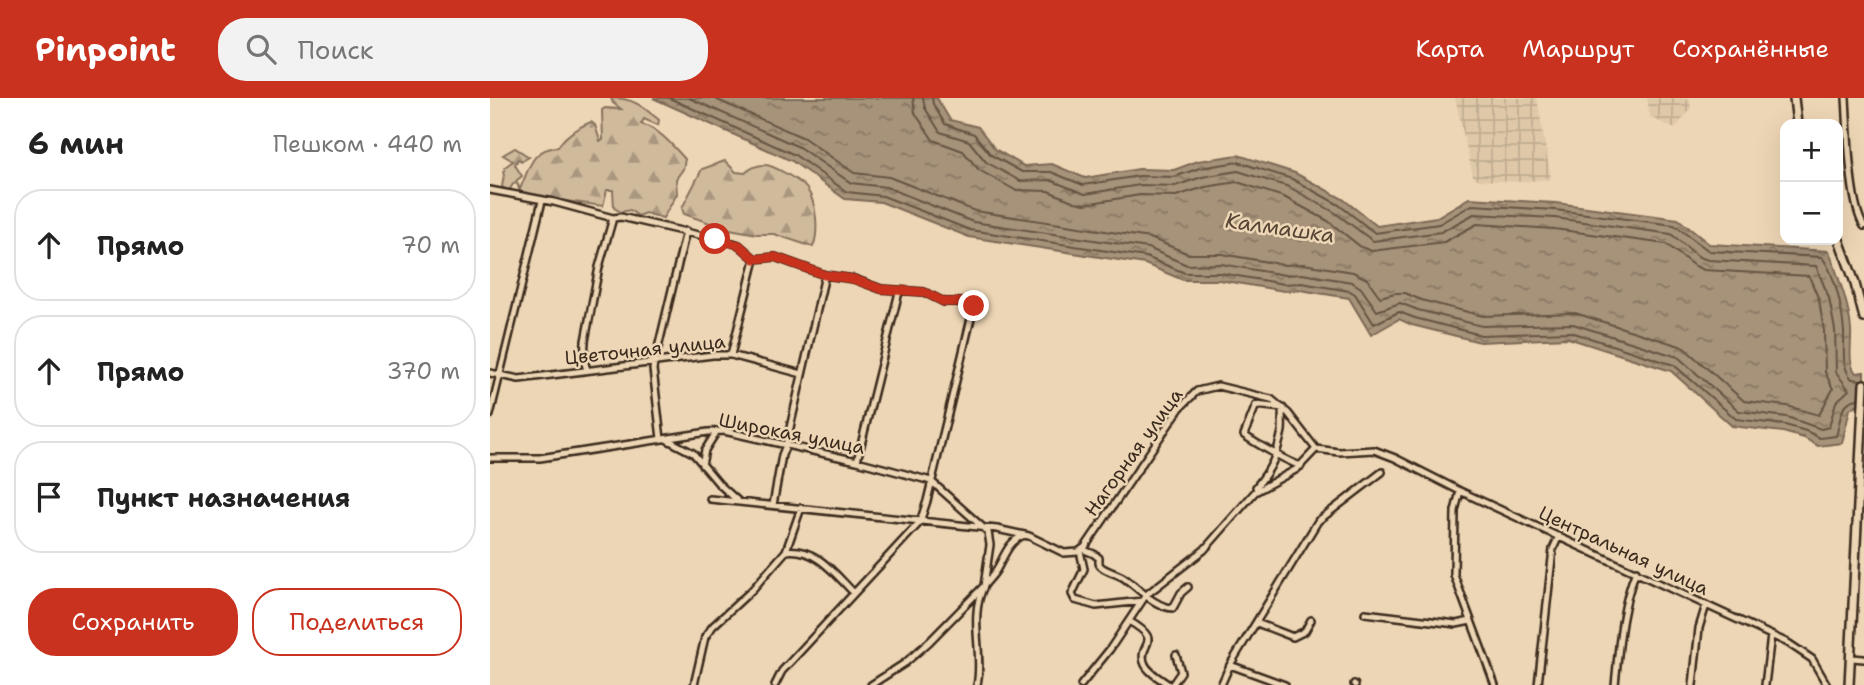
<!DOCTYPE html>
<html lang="ru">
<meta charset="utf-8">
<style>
:root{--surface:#fff;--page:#f2f2f2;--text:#222;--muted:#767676;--line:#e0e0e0;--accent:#c8321e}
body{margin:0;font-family:"Shantell Sans",sans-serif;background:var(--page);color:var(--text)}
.controls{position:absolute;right:21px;top:21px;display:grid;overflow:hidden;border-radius:14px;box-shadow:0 7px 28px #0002}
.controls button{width:63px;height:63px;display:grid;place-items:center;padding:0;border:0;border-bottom:2px solid var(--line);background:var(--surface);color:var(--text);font:35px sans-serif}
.stop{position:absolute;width:21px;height:21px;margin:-16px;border:5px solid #c8321e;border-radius:50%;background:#fff}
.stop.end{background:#c8321e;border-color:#fff;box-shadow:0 2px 7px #0008}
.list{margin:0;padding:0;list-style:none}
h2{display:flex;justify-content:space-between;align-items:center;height:91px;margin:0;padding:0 28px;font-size:30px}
h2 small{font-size:23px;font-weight:400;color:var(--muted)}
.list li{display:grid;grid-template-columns:46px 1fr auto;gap:21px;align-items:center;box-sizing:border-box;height:112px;margin:0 14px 14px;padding:0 14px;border:2px solid var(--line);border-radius:28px}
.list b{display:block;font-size:26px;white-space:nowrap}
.list em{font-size:23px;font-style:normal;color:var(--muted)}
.actions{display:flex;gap:14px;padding:21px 28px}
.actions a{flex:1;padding:16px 0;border:2px solid var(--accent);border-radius:28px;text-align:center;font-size:24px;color:var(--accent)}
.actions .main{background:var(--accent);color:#fff}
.icon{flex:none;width:38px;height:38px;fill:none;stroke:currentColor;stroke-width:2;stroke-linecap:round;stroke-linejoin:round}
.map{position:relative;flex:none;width:1374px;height:587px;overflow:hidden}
header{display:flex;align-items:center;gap:42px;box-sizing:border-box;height:98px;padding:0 35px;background:var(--accent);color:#fff}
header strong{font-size:33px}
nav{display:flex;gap:38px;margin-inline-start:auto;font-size:24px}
.search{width:490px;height:63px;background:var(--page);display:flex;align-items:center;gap:18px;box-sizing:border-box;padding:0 24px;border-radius:28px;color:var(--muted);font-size:26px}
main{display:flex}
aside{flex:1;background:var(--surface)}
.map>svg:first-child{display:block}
.industrial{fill:url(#industrial-grid)}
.forest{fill:url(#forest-firs);stroke:#86725d;stroke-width:2}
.water{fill:url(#water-ripples);stroke:#7c6855;stroke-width:2}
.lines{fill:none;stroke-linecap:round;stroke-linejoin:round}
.shore{stroke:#665443;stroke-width:2}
.minor-casing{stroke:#3b2a1e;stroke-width:10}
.major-casing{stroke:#3b2a1e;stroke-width:12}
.minor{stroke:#edd6b5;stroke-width:5}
.major{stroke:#edd6b5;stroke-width:7}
.route{stroke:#c8321e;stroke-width:9}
.labels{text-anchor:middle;stroke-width:5;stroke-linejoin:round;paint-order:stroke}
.street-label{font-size:19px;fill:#3b2a1e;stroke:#edd6b5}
.water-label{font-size:21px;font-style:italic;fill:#564435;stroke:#edd6b5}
</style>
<header>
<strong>Pinpoint</strong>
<div class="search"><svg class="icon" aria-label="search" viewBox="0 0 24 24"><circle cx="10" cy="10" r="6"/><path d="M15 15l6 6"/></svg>Поиск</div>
<nav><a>Карта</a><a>Маршрут</a><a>Сохранённые</a></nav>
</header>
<main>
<aside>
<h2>6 мин<small>Пешком · 440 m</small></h2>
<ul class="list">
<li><svg class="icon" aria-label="ahead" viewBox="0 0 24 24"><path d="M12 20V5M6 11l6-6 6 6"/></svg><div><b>Прямо</b></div><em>70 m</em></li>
<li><svg class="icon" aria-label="ahead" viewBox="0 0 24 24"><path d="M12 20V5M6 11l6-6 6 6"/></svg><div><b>Прямо</b></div><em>370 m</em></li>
<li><svg class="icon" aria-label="arrive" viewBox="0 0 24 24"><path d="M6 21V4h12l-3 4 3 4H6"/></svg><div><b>Пункт назначения</b></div></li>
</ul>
<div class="actions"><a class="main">Сохранить</a><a>Поделиться</a></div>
</aside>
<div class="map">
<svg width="1374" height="587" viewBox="0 0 1374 587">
<defs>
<pattern id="industrial-grid" width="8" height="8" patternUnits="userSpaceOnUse" patternTransform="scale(1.75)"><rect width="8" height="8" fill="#dec8a8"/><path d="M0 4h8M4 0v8" fill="none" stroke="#bfac90"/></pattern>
<pattern id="forest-firs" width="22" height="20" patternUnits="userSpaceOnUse" patternTransform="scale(1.75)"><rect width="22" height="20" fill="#d0ba9c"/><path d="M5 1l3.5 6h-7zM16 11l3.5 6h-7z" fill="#aa977f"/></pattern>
<pattern id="water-ripples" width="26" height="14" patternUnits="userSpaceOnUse" patternTransform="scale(1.75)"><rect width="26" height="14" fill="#a7927a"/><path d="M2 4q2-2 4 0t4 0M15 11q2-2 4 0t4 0" fill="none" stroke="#897763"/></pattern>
</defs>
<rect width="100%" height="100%" fill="#edd6b5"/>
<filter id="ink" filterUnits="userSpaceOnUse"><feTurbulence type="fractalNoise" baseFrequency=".0143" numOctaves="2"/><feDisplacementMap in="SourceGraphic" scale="14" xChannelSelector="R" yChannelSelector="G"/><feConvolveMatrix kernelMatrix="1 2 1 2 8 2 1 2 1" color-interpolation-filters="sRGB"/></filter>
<g filter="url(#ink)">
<!-- industrial -->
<path class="industrial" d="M965,0H1047L1061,81L1031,84L989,82L983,78Z
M1157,0H1199L1201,10L1185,31L1160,19Z"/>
<!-- forest -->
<path class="forest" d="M121,0C144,0 152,8 169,22L168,27L154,21L151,26C171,32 181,46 195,61L193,71L186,81L187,96L173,120L155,115L148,118L140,112L131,114L124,110L123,92H117L113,108L39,98L30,94L27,85L23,86L19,93L12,89L15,69L23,63L13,57L25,50L39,59L32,63L28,61L25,67L32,78L26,83L30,91C40,69 41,51 68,49C75,37 89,29 101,24L105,27L110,43L113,42L112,12L115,10L131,11L123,5Z
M235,63L246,74L255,75C261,70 266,67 275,67C283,67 311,83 317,91C327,106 329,134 323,149L284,136H267L234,130L194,116L192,110L212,71Z"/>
<!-- water -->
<path class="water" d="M163,0H447L460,22L488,29L505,51L534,68L562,66L595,80L649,71L684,72L708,63L748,57L805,75L853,101L887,128L947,119L979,100L1066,105L1188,121L1219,146L1339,153C1348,179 1359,205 1361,232C1362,246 1357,265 1366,275L1374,274V309L1366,307L1360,311L1352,345L1328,348L1314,340L1293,334L1242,328L1181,273L1078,240L990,244L922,227L909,221L881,237L859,200L810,192L794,193L729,182H693L655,166L479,139L391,104L355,101L302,63Z"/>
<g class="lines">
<!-- shore -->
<path class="shore" d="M179,0L305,57L357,94L393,98L480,132L656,159L695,175H730L794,186L811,185L860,193L865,196L884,226L909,214L925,220L991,237L1081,234L1184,267L1246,321L1295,327L1316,333L1330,340L1346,338C1351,323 1349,303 1368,301
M199,0L309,49L361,85L396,89L483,124L658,150L697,167L731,166L795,177L812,176L862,184L871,190L887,213L910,205L928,212L992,228L1083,226L1188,259L1249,313L1297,319L1331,331L1339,329L1346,304L1359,292L1346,274L1345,232L1339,200L1326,168L1218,162L1209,159L1181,136L1065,120L984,116L951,134L883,143L844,114L799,89L748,73L712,79L685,88L650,87L595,96L560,82L530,83L496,64L479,43L450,34L435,10L433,0
M223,0L314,40L364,75L399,79L485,113L660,140L699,156H732L795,167L813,166L863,174L877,181L890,199L905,195H915L931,202L993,218L1085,215L1193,249L1254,303L1297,308L1329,317L1343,291L1335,274L1334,233L1329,202L1319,178L1214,172L1203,167L1176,146L1064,131L987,126L954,144L881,153L871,149L838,123L794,99L747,84L715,89L686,98L650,97L595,106L585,104L558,93L525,92L489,72L473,53L443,42L425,15L423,0
M442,0L443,6L455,26L484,36L501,57L532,74H561L593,87L649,78L684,79L710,70L748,64L802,81L849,107L885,135L949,126L982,107L1065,112L1184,127L1219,153L1332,159C1346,178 1352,211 1354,234C1355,250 1350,268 1362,281L1371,282"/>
<!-- minor casing -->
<g class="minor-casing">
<path id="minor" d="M1356,0C1358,29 1359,106 1374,128
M0,92L64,104L123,120
M265,161L285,159L335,177L364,181L391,191L434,194L454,204H481L484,208L437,403L430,424L292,573L285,587
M241,257L265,161
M97,272L94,262L95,243L109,169L123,120L131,119L243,145L249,147L265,161
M0,275L29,281L223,257H241L312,276
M0,317L52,103
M171,341L163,271L196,133
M176,341L203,355L229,386L249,404
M826,351L849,354L884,352L905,360L970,393L1298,545L1322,561L1337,587
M0,360H50L218,334L234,333L367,363L441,383L498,434L500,447L494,488L439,544L415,565L381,587
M367,363L409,194
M212,367L215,352L227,333
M767,393L766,389C782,370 787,357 792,333C793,325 791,317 793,310L766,307L754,337C765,345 798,364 811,368
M970,393L965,413L964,477L1005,587
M220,401L507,431L539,438L574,455L588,454L595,449L690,310L707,293L728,288L781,301L798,315L826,351
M283,407L292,357L296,347L335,177
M592,451L604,456L609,460C609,465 608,467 613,470C619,474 628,476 634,480C649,490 664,509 683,510L691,495L698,489
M296,453C326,449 345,476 364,495
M590,453L594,471L582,496L585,502L606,508L652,503
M875,515L966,526L981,523
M639,523C675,544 648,545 654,564C657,574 671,581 679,587
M767,525L803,539L815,533L821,522
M1362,560L1374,561
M740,567L795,587
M864,586L865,587
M204,587L215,539L223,528L262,492L296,453L311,410
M487,587C494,555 478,519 494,488C497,483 504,477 507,471C515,457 518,444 534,437
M591,587L620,551L656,497L714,452L765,394L807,371L826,351
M682,587L691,574L686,557
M731,587L740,567L828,423L892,374
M1048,587L1063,451L1069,438
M1125,587C1129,548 1131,510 1146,473
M1203,587L1209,530L1216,507
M1275,587L1281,537"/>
</g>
<!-- major casing -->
<g class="major-casing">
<path id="major" d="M1304,0L1307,26
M1348,139L1364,182L1374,220
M1359,587L1374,286"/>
</g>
<!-- minor -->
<use href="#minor" class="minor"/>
<!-- major -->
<use href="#major" class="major"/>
</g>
</g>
<g class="lines" filter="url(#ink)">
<!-- route -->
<path class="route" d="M225,141L249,147L265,161L285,159L335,177L363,181L391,191L434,194L454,204H481L484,208"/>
</g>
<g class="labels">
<!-- street labels -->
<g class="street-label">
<text transform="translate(155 251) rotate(-6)" y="7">Цветочная улица</text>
<text transform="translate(302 335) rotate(11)" y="7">Широкая улица</text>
<text transform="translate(643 354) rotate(-54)" y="7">Нагорная улица</text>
<text transform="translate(1134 452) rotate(25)" y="7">Центральная улица</text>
</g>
<!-- water labels -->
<g class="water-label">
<text transform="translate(790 130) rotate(8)" y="7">Калмашка</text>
</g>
</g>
</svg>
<div class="controls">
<button>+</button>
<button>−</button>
</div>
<div class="stop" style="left:225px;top:141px"></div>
<div class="stop end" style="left:484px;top:208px"></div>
</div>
</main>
